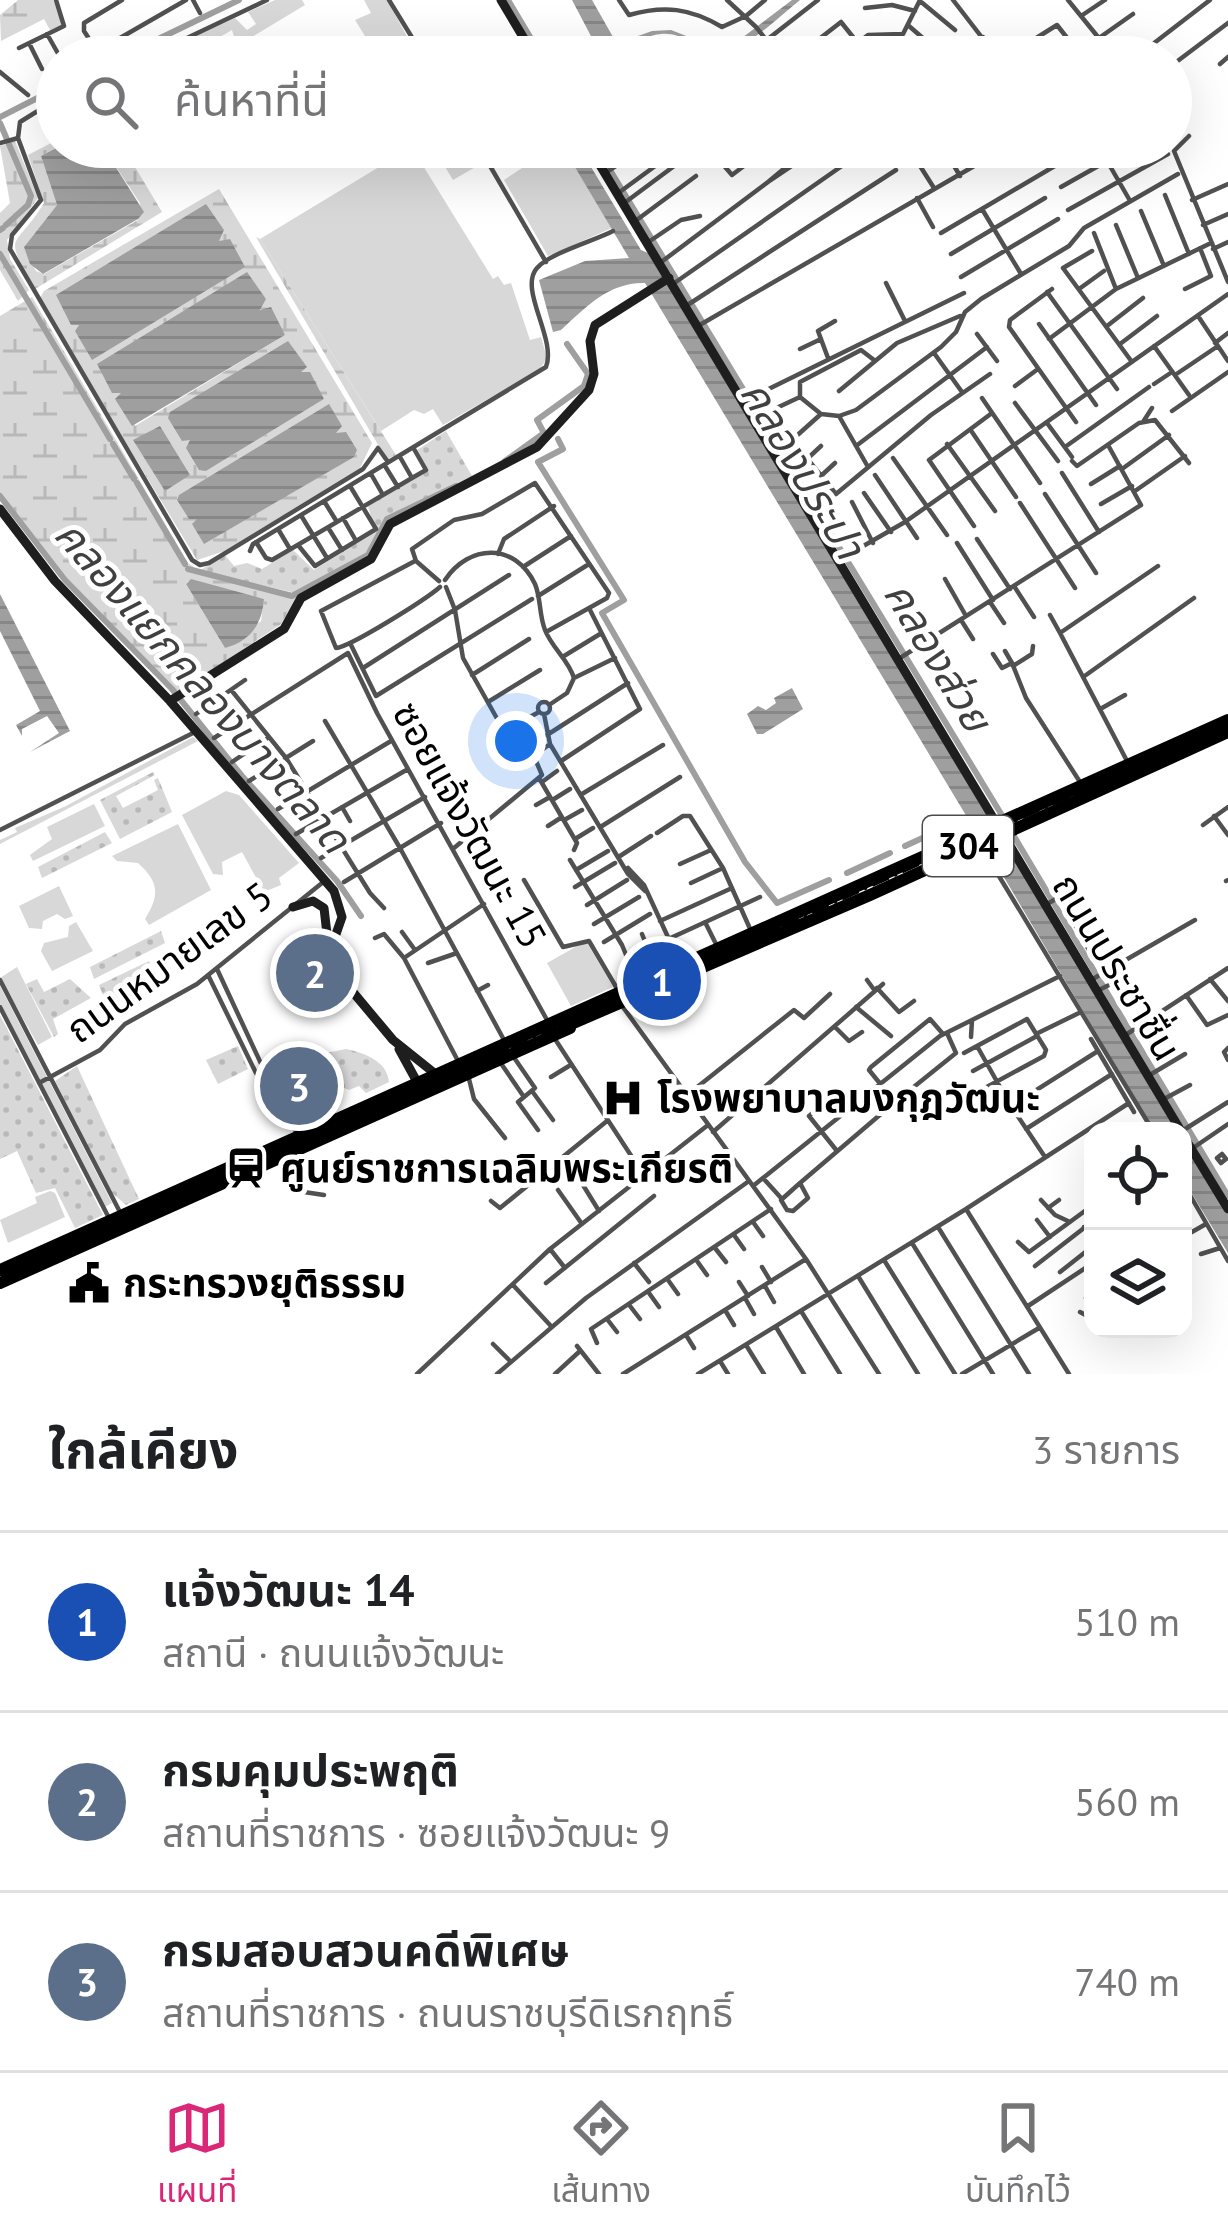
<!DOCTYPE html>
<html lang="th">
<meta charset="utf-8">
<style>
:root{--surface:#fff;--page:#f2f2f2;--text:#202124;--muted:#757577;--line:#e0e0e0;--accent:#db2777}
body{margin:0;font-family:"PT Sans","Noto Sans Thai",sans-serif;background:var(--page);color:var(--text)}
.controls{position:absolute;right:36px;bottom:36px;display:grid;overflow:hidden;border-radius:24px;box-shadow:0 12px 48px #0002}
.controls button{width:108px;height:108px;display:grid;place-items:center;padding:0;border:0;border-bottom:3px solid var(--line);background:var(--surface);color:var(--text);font:60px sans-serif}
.you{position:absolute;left:516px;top:741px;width:42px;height:42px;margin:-30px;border:9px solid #fff;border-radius:50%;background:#1a73e8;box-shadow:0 0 0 18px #1a73e833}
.badge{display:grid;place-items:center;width:78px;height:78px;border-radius:50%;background:var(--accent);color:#fff;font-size:39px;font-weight:700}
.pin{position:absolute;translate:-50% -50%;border:6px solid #fff;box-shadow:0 3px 12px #0006}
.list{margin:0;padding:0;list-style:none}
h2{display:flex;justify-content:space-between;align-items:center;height:156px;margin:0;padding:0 48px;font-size:51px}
h2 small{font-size:39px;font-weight:400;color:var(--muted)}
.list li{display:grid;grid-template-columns:78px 1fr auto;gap:36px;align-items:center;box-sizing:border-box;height:180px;padding:0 48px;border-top:3px solid var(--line)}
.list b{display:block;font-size:45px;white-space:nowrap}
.list p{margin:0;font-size:39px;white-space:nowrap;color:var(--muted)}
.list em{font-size:39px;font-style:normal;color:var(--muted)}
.icon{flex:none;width:66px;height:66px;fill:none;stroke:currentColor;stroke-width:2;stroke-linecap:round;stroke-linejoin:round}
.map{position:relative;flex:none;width:1228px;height:1374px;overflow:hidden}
.search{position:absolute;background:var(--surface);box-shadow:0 12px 48px #0002;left:36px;right:36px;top:36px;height:132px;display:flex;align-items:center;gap:30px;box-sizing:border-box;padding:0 42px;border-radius:66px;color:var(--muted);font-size:45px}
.sheet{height:696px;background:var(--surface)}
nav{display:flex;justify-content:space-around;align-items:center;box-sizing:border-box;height:168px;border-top:3px solid var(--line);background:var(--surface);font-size:33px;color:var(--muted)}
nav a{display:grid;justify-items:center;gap:6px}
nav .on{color:var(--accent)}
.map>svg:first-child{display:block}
.grass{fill:#d8d8d8}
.wetland{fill:url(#wetland-marsh);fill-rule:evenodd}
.park{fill:url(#park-dots)}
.water{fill:url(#water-rules)}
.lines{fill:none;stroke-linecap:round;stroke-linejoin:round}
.canal{stroke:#9f9f9f;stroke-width:6}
.street{stroke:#515151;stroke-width:4.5}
.secondary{stroke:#1e1e1e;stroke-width:9}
.primary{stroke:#000;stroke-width:12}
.rail{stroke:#000;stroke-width:3;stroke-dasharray:18 6 3 6;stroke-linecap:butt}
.labels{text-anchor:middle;stroke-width:10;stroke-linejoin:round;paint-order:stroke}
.shield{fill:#fff;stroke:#4c4c4c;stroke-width:3}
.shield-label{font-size:36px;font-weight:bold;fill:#000}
.street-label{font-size:39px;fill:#000;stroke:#fff}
.poi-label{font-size:39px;font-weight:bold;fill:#000;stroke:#fff;text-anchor:start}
.water-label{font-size:42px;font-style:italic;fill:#404040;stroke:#fff}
</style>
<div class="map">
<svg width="1228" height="1374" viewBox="0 0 1228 1374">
<defs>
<pattern id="wetland-marsh" width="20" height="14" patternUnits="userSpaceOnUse" patternTransform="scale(3)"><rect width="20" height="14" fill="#d8d8d8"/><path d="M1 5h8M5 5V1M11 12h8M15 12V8" fill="none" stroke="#b8b8b8"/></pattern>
<pattern id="park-dots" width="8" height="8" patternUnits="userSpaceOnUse" patternTransform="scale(3)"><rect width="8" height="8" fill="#d8d8d8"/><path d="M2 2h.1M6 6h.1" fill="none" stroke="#b8b8b8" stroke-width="1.8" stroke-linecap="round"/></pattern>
<pattern id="water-rules" width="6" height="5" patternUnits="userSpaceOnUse" patternTransform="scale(3)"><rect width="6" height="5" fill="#9f9f9f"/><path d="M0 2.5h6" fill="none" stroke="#878787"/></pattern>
</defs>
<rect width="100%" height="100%" fill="#fff"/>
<!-- grass -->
<path class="grass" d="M275,0H302L305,5L237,46L232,30L192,53L194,57H150L235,18L247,30L256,24L248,12Z
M364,0H387L410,42L378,57L355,20L371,13Z
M412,147H428L417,156L493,279L498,276L504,285L511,283L530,340L541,337L547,358L540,369L443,425L433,409L424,414L414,410L381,431L260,239Z
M433,147H474L484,162L453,180Z
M514,147H563L612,228L548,256L504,180L525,166Z
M193,737L198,741L0,844V840L17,832L15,828L66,806Z
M226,791L239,795L299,863L279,878L281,885L264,892L242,852L222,862L223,875L213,874L182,815Z
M94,804L105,826L33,861L30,855L52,839L47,827Z
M178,824L211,890L149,925L145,919C160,895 159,882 138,863L117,861L112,856Z
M59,886L73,916L65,919L57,914L43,921L42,929L29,928L19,906Z
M76,922L93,951L52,971L41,951L44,943L68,937L69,926Z
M586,941L613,987L571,1006L547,963Z
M17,967L52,1037L38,1045L0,978Z
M0,986L112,1203L105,1207L0,1003Z
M50,1191L55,1193L65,1217L8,1243L0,1220L37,1203L35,1197Z"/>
<!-- wetland -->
<path class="wetland" d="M18,0H53L62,18L61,26L50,30L44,19L1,41L0,15Z
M57,140L58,147L41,156L57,205L24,247L36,271L44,274L138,220L140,203L103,147H123L162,212L35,289C1,230 15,251 44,203L28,155Z
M15,141L38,198L7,240L10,259L29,290L18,301L0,270V213L10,203L0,146Z
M219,189L372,443L360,468L225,551L197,560L39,300L44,291ZM258,306L285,335L135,426L120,391ZM307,367L301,371L324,399L206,471L190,439Z
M256,237L260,239L396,455L388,459L384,455Z
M32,297L188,563C216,585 265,587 300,594L280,625L179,691L176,692L73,587L0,495V316ZM188,581L264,599L261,621L225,648L186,584Z"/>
<!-- park -->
<path class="park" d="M446,431L472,476L389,519L379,530L368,557L300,594L199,571L225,555L234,566L247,563L262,569L293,550L314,570L375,531L368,506L427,471L417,450Z
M153,772L155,775L116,796L123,808L158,790L154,780L158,778L172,812L120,839L100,800Z
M105,832L112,843L42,878L38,867Z
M161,931L165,943L94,979L90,967Z
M149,961L158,981L107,1005L99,985Z
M37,979L44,992L70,979L91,998L53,1019L58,1034L54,1037L26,984Z
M0,1015L103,1215L75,1228L55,1188L36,1193L17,1151L0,1159Z
M238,1046L248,1069L218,1084L206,1060Z
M346,1049C365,1053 387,1061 389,1082L366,1093L359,1086L349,1090L336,1085L321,1054Z
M77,1066L139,1199L126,1205L111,1192L55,1081Z"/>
<!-- water -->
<path class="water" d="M572,0H592L613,37L621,42L652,31L671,30L712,46L730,47L792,0H800C781,15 738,58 713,52C695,47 682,32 661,34C637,36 626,57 602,57Z
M58,147H103L144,212L138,219L43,274L30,264L24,247L57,205L41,156Z
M563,147H579L641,250L648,253L988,817L973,827L645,283C609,282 586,307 561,330L553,332L539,280L585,261L629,258Z
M206,204L224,230L219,241L230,239L245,267L92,360L75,331L79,325H71L56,295Z
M247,272L266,299L260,310L271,307L285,335L132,426L115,399L121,393H112L97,364Z
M288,341L307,367L301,372H310L324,399L206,471L199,470L186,448L190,440L182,441L168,418L170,412Z
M329,404L342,426L336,433L346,432L357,450L354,457L204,544L192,524L197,519H189L177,500L179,495Z
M160,426L190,475L165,491L133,440Z
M191,579L264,599C262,625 250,641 225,648L186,584Z
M0,594L70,731L30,752L59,733L47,716L22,729V736L16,725L40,711L0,631Z
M792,688L803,709L763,734H757L747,714L758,706L766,710L776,703L774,698Z
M1002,839L1178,1131H1154L986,847Z
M1183,1139L1228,1214V1253L1183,1179Z"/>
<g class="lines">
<!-- canal -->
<path class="canal" d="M508,0L542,57
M121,57L239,0
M0,117L57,88
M0,123L31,196L28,205L6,225
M596,147L1006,822
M0,230L3,228
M0,254L110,439
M558,439L563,449L538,462L624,600L602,613L745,862L777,903L829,880
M113,444L134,479
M505,461L544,433L537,420L584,386L588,374L567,344
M137,483L185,564
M0,496L65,580L172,689L242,776L337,881L361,916
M188,569L292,596L368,555L387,519L456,486
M1012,833L1228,1196
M905,846L953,824
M847,873L890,853"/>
<!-- street -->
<path class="street" d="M193,0L200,13
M389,0L424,57
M619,0L629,15C664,5 690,8 722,27L746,16L765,0
M727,0L756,27L780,57
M953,0L997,57
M1068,0L1111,53
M920,1L955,30
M865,8L892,5L915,11
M1081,16L1105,0
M909,26L932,46
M47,34L60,57
M1099,38L1133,14
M29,43L42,69
M19,48L64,26L56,0
M97,51L84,31V23L122,0
M898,53L906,57
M87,57L186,0
M147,57L267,0
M633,57C656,40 676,42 700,57
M745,57L818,0
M796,57L841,22L869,57
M840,57L868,35L903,34L920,0
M953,57L983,37
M1006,57L1057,25L1082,57
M1136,57L1210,0
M1220,64L1228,57
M1171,66L1228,23
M0,72L28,95
M57,99L20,122L18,138L41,200L12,235L10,249L192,560L200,565L209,563L363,469L378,448L388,462
M1189,136L1174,151L1228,282
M0,143L18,138
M479,147L546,262
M708,147L732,175L769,147
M810,147L768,182L820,147
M870,147L878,159
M908,147L934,188
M943,147L960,176
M1014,147L1023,158L1036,161
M1099,147L1129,199
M605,173L645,147
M1061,187L1132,147
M617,194L662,161
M1165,195L1189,254
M917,198L933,227
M1192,200L1228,184
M623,204L693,152
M982,209L1021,274
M1068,210L1168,154
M1141,211L1164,266
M634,222L696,176
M1116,225L1138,278
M1203,225L1228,214
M941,233L1087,147
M1094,233L1116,289
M647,243L681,220L700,216
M1213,249L1228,242
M1092,251L1063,268L1132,362
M951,254L1045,198
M660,263L768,182
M961,277L1058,219
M886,283L905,321
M673,284L869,147
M1052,289L1010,320L1009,327L1076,422
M1079,289L1104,271
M1185,289L1211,276L1200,248
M1047,292L1117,389
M686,306L896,170
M1198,316L1228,361
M1039,324L1096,405
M698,326L1007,147
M1107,326L1143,298
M977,334L997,361
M1049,339L1116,289L1211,243
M1215,343L1228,333
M1120,344L1157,316
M1154,346L1189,395
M800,349L821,339
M934,353L962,392
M828,358L818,331L835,321
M874,360L861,350L800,382V397L821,414L839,416L856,410L941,347L956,332L965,312L981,299L1069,246L1084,228L1178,174
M1175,375L1218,346
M1154,384L1172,372
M1015,386L1038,369
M839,391L897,343L960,316
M982,398L1040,483
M744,401L964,293
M1015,403L1058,461
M1172,411L1228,372
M768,412L800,397
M821,414L792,440L836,494L931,415L990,374
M839,416L868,467
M755,418L800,397
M1143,422L1152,408
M1047,423L1072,457
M972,432L1016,497
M947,444L995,511
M856,446L987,347
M1065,447L1149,387
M400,457L412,478
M893,458L947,535
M807,459L821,446
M1072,461L1077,466L1139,423L1155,420L1189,463
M385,466L398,487
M1122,469L1169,435
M1062,473L1099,532
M371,474L383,495
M822,475L835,463
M875,475L917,538
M1091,484L1120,466
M1135,491L1185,456
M864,493L891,532
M1045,494L1096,573
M324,501L337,522
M852,502L873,543
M1020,503L1075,588
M1101,504L1132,486
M302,517L327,558
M343,518L355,539
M974,526L929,460L992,413
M278,529L290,549
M329,529L342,550
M977,539L1010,589
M256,542L266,558L272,560L412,478L426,470L414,449
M957,543L993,600
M298,545L315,566L376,529L350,486
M250,551L253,544L546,367C557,339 518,289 537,268C550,253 594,241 613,231
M498,554L504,539L554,506
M839,560L905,522L1228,294
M415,561L321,611L336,648C350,647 425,600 440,587
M523,567L571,536
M945,579L966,616
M445,580C469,544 515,542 535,584C541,598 539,615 545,630C552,648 568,659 574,678L567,693L549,705
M439,581L416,561L412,549L454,520L482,514L535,483L609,593L607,598L546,632
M1014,586L1034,617
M446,587L455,610L463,658L504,731L539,712
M538,596L589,564
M990,602L1004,623
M1050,615L1060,633
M961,620L973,639
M351,645L376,696L532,599
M1005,651L1012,663
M993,654L1002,668L1012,663L1026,698L1080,782
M564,656L600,634
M900,658L1141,505L1108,445
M1013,666L1032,654L1033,646
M363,668L509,575
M472,675L529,639
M1086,675L1194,598
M574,678L615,658
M232,691L286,758L370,893L384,908
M538 708a6 6 0 1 1 12 0a6 6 0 1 1-12 0Z
M488,702L540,670
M1102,708L1125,695
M196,714L245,680
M544,714L550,744L628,874L645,891
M325,721L400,848L504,1040
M547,735L628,683
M214,738L348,653L377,713L547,1020
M528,760L550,744
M561,761L640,709L589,608
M1127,761L1060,633L1158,566
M232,762L269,737
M539,778L577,843L574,850
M249,781L313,741
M542,782L557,771
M582,794L663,745
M554,799L570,789
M536,805L550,797
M342,807L350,821
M278,809L391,741
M1214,816L1228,835
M566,819L582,810
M1203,825L1228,807
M548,826L562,817
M602,826L680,777
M0,830L193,733
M657,833L683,816H690L723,868L751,931
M296,834L408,769
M575,839L593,828
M454,848L542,775L536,761
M982,848L1153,1131
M620,856L651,836
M321,858L425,797
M570,860L622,945L638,984
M680,864L711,850
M628,868L644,885L679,961
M576,870L608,851
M524,880L563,947L589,941L619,992
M1226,881L1228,880
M344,882L441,823
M691,883L723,868
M575,887L615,863
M1047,904L1068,892
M587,905L627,880
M660,921L732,888
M705,922L718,948
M594,924L639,897
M1075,925L1090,952
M402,932L415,950
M642,934L648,949
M375,938L384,934L404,958L458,1061
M604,942L650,914
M404,958L484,904
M627,958L760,897
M428,963L457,953
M217,969L264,1070L301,1131
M209,977L256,1073L297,1133
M1210,979L1228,1001
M0,980L121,1214
M867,980L875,991
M1091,980L1195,920
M877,988L899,1012L914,1001
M477,991L488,985
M1097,991L1119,980
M1186,995L1207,1025L1228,1015
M620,1003L806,1259L879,1374
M0,1007L110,1220
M856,1007L891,1036
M835,1027L849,1041L862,1032
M1038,1033L1081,1012
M553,1036L645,1177
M1124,1036L1228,968
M971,1037L972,1020
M1091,1039L1134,1112
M977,1046L1000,1087
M1228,1048L1224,1052L1228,1060
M964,1053L1027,1019L1046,1050L1044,1056L983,1089
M515,1059L535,1088L518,1102L538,1130
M500,1062L524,1097
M973,1071L1037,1036
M1148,1076L1185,1054
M551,1077L569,1066
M469,1079L474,1099L505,1138
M39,1083L100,1050L125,1024L197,984L322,883
M532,1091L553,1120
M1003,1094L1045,1157
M686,1096L794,1010L804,1018L830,994
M1164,1099L1190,1085
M895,1102L956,1053L947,1033
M1011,1106L1098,1051
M1026,1129L1112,1074
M1182,1131L1228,1102
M713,1132L883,984
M1193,1148L1228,1124
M837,1151L809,1116L837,1093
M1222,1154L1226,1159L1221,1163L1217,1158Z
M279,1159L304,1192L324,1195
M1089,1168L1093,1173
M763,1178L782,1199
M800,1183L895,1102L869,1070L871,1067L930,1019L943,1034
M800,1183L808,1198L793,1211L787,1210L781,1200Z
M1183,1183L1228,1261
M583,1185L599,1211
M753,1186L940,1036L1060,976
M558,1190L582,1224
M1041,1200L1055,1215L1070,1222
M491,1201L500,1208L607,1121
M1048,1208L1059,1200
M966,1209L1069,1374
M1037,1220L1050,1237
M753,1222L763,1236
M938,1227L1029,1374
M1084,1227L1093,1241
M734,1235L744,1249
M1183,1237L1206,1224
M1018,1242L1029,1252L1093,1205
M912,1243L993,1374
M715,1248L726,1262
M550,1249L565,1268
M1201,1254L1220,1248
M884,1260L955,1374
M697,1261L707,1275
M634,1263L649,1282
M1035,1266L1093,1221
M762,1267L771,1282
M1060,1272L1093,1246
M858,1276L918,1374
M668,1280L678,1294
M739,1282L748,1296
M546,1283L654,1196
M513,1285L550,1325
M765,1286L774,1302
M649,1293L659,1307
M745,1298L754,1314
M1086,1298L1093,1293
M630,1306L640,1319
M1028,1306L1093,1263
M725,1310L734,1325
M801,1311L840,1374
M1080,1312L1093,1319
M607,1319L617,1332
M776,1327L804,1374
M686,1335L694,1348
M597,1343L591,1329L771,1209
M493,1344L510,1361
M746,1345L764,1374
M577,1346L599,1374
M720,1361L728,1374
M417,1374L550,1249L708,1125
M497,1374L586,1298L749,1181
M555,1374L580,1351
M623,1374L806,1259
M698,1374L966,1209L1129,1103
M962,1374L1039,1328"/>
<!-- secondary -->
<path class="secondary" d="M501,0L535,57
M589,147L995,821
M0,509L55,581L170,701L334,891L342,917L329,954
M170,701L284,629L301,598L371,559L390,524L537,447L589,390L594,374L590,341L595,325L669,278
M1003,834L1181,1131
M293,907L313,901L324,908L330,960L337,973L393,1040L433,1072
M399,1049L416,1080
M1183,1135L1228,1209"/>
<!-- primary -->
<path class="primary" d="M564,1027L870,895L1228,732
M0,1270L1228,720
M0,1283L570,1028"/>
<!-- rail -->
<path class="rail" d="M0,1279L1228,725"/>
</g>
<!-- icons -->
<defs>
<g id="hospital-bare" transform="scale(3.24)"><path d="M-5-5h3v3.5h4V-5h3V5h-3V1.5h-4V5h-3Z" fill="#000" stroke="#fff" stroke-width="2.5" paint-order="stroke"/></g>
<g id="station-bare" transform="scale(3.24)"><path d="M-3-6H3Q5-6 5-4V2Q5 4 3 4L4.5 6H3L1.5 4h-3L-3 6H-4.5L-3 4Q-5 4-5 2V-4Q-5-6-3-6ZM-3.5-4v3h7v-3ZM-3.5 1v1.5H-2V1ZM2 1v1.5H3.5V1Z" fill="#000" stroke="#fff" stroke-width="2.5" paint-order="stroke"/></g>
<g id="civic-bare" transform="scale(3.24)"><path d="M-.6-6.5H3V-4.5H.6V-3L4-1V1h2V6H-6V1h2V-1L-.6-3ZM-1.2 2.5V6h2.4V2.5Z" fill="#000" stroke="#fff" stroke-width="2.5" paint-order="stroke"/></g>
</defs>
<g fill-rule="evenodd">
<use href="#hospital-bare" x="623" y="1098"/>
<use href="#station-bare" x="246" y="1168"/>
<use href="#civic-bare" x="89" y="1283"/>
</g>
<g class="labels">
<!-- shield labels -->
<rect class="shield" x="923" y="816" width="90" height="60" rx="9"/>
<g class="shield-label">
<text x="968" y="859">304</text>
</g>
<!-- street labels -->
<g class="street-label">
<text transform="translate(470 825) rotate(61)" y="14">ซอยแจ้งวัฒนะ 15</text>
<text transform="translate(169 962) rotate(-36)" y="14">ถนนหมายเลข 5</text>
<text transform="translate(1117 967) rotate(59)" y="14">ถนนประชาชื่น</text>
</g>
<!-- poi labels -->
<g class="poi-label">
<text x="657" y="1112">โรงพยาบาลมงกุฎวัฒนะ</text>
<text x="280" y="1182">ศูนย์ราชการเฉลิมพระเกียรติ</text>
<text x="123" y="1297">กระทรวงยุติธรรม</text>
</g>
<!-- water labels -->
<g class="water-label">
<text transform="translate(803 469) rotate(59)" y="15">คลองประปา</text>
<text transform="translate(938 656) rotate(59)" y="15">คลองส่วย</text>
<text transform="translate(203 686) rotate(49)" y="15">คลองแยกคลองบางตลาด</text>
</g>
</g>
</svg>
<div class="controls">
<button><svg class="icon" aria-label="locate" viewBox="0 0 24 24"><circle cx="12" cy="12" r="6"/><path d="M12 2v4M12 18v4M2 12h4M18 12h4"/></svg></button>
<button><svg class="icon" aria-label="layers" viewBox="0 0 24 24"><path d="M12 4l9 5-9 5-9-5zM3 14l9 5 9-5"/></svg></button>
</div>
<div class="you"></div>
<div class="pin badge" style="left:662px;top:981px;background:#1a4fb4">1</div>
<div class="pin badge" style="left:315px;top:973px;background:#5c6f8a">2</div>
<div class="pin badge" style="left:299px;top:1086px;background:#5c6f8a">3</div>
<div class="search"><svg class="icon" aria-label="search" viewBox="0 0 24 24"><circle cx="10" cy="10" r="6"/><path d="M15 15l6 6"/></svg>ค้นหาที่นี่</div>
</div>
<section class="sheet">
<h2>ใกล้เคียง<small>3 รายการ</small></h2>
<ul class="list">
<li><span class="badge" style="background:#1a4fb4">1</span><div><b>แจ้งวัฒนะ 14</b><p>สถานี · ถนนแจ้งวัฒนะ</p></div><em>510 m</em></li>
<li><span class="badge" style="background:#5c6f8a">2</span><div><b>กรมคุมประพฤติ</b><p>สถานที่ราชการ · ซอยแจ้งวัฒนะ 9</p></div><em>560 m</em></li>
<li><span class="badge" style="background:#5c6f8a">3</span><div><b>กรมสอบสวนคดีพิเศษ</b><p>สถานที่ราชการ · ถนนราชบุรีดิเรกฤทธิ์</p></div><em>740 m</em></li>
</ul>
</section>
<nav>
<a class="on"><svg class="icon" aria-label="map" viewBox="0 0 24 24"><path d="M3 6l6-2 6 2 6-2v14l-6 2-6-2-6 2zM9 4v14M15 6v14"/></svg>แผนที่</a>
<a><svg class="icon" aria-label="directions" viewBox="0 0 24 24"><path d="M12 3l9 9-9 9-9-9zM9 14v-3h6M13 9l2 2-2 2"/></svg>เส้นทาง</a>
<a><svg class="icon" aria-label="saved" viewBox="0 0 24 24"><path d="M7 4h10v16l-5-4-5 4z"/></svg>บันทึกไว้</a>
</nav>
